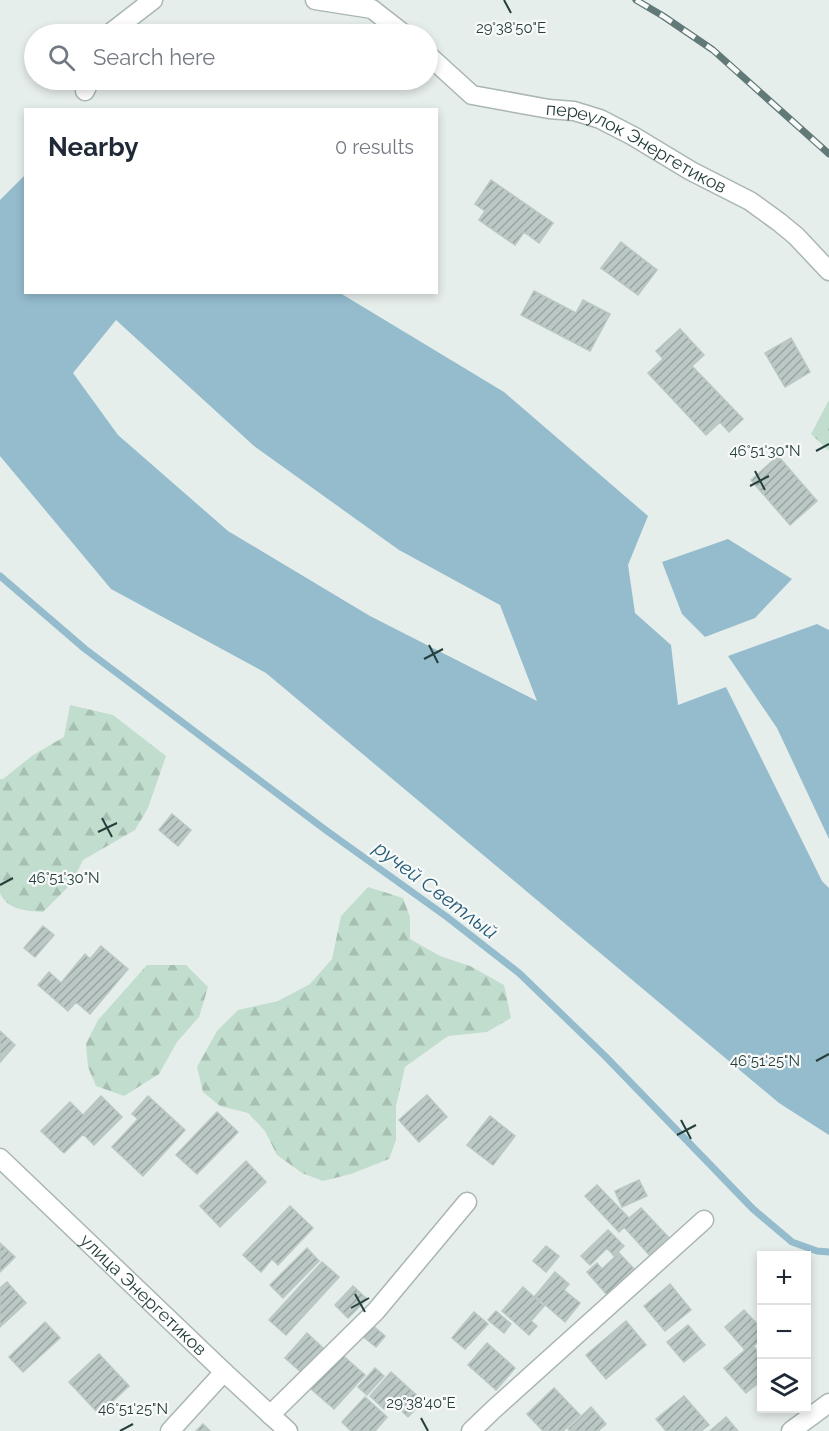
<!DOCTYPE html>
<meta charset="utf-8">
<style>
:root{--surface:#fff;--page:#f6f6f7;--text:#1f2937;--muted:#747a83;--line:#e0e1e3}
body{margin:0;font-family:Raleway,sans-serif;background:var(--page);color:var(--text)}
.controls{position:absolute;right:18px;bottom:18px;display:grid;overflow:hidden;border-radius:0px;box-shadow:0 3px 9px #0003}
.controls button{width:54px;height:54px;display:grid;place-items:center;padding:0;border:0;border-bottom:2px solid var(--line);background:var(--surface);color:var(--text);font:30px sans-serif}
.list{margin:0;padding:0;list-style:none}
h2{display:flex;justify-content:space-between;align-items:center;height:78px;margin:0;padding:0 24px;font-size:26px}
h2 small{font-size:20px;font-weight:400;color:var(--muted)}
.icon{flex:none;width:33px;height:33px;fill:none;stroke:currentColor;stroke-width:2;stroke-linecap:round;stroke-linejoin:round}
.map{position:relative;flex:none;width:829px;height:1431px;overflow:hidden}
.search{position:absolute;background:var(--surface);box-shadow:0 3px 9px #0003;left:24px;top:24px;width:414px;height:66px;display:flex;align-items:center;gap:15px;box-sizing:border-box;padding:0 21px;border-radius:33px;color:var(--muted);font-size:22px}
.panel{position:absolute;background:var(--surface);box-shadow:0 3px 9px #0003;left:24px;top:108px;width:414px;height:186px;border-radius:0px}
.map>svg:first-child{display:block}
.forest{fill:url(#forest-firs)}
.water{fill:#94bccd;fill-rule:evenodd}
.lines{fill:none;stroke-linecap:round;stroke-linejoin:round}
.stream{stroke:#94bccd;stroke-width:7}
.building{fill:url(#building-hatch);stroke:#b9c7c3;stroke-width:1.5}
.minor-casing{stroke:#a9b6b4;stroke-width:21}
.minor{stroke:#fff;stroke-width:18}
.rail-casing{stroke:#617a77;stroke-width:7}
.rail{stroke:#f7faf9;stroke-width:4.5;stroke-dasharray:14;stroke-linecap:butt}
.ticks{fill:none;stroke:#263f3c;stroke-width:2}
.labels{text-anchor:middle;stroke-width:4.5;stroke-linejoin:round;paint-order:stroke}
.street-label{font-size:18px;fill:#263f3c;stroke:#f7faf9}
.water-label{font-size:20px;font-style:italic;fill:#255c76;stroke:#f7faf9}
.ticks-label{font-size:15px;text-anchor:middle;fill:#263f3c;stroke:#f7faf9;stroke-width:4.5;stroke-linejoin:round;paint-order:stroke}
</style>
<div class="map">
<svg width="829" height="1431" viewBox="0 0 829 1431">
<defs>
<pattern id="forest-firs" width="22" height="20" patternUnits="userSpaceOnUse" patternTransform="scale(1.5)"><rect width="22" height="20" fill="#c1ddcd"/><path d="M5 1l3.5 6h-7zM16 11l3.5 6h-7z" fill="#a6bfb1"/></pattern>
<pattern id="building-hatch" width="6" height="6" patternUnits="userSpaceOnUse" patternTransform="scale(1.5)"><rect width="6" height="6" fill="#bcc8c5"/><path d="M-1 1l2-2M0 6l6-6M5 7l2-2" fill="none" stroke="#99a4a1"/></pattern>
</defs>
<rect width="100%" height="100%" fill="#e6eeec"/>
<!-- forest -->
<path class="forest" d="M829,400V450H828L811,434Z
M70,705L113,715L166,756L148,808L135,830L83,860L71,884L43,912C27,911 7,910 0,893V779H3L33,755L64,737Z
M368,887L403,898L410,917V939L440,956L470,966L504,985L511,1018L487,1032L448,1036L405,1067L396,1106V1140L389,1159L351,1174L323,1181L302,1173L277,1155L265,1131L248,1113L220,1106L203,1092L197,1067L217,1031L238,1010L278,1001L310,984L332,959L341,916Z
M147,965H186L208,987L199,1017L177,1042L159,1074L124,1096L96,1086L88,1067L86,1044L98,1020Z"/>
<!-- water -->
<path class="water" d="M25,175L26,292L340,293L504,392L648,516L628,565L635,613L671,645L678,705L726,687L822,881L829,888V1135L779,1103L266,673L111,589L0,456V200ZM116,320L254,446L399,550L500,605L537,701L370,616L228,531L118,435L73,373Z
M728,539L792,579L755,618L705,637L682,614L662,562Z
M817,624L829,630V839L777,728L728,656Z"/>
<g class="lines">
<!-- stream -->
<path class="stream" d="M0,576L85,649L327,831L447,917L519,973L605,1056L753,1209L792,1242L817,1251L829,1252"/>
</g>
<!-- building -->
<path class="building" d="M491,180L553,223L539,243L524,232L515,245L479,220L485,211L475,204Z
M621,242L657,270L638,295L601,268Z
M534,291L576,313L583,300L610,314L590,351L521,315Z
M680,329L704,355L692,366L743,419L729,432L720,422L706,435L648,373L663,359L656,351Z
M791,338L810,372L785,387L765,353Z
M778,456L817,501L790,525L751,480Z
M172,814L191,830L178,846L159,830Z
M43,926L54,935L35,957L24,948Z
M101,946L128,969L90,1014L76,1002L68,1011L38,985L49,972L61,983L85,954L90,959Z
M0,1031L15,1045L0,1062Z
M427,1095L447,1117L419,1142L399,1120Z
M101,1096L122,1117L94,1145L83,1134L64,1153L41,1131L70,1102L83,1115Z
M148,1096L185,1130L143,1176L112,1147L138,1119L132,1114Z
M217,1112L238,1132L197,1174L176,1155Z
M490,1116L515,1136L493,1165L467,1145Z
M246,1161L266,1182L220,1227L200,1206Z
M639,1180L647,1196L622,1207L615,1191Z
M597,1185L629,1218L641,1208L671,1240L652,1258L624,1227L619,1232L585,1196Z
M290,1206L313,1228L278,1265L272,1259L261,1272L243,1255Z
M608,1230L624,1246L614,1256L607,1248L590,1265L581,1256Z
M0,1243L15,1257L0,1272Z
M546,1246L559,1256L546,1272L533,1261Z
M307,1248L319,1261L283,1298L270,1285Z
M619,1253L635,1270L608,1296L587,1272L597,1263L602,1269Z
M322,1262L339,1277L286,1335L269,1320Z
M555,1272L569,1284L564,1290L580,1303L565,1322L535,1296Z
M7,1282L26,1303L0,1327V1288Z
M670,1284L691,1310L665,1331L644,1306Z
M353,1286L367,1299L348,1318L335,1305Z
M523,1287L544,1306L531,1321L537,1326L529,1335L502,1311Z
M744,1310L762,1329V1339L753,1346L762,1356V1380L746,1393L724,1368L745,1350L725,1327Z
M496,1311L511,1324L504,1333L488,1320Z
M474,1312L488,1324L465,1349L452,1338Z
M626,1321L646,1345L606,1379L586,1355Z
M45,1322L60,1338L23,1372L9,1357Z
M371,1324L385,1336L376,1347L361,1335Z
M688,1325L705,1345L684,1362L667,1342Z
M307,1333L323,1348L301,1372L285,1358Z
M487,1343L515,1368L496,1390L468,1365Z
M340,1353L365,1375L334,1409L311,1389L322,1377L320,1375Z
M99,1354L129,1386L99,1414L69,1382Z
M375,1368L384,1376L367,1395L358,1387Z
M391,1372L423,1401L408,1417L391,1401L384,1409L370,1396Z
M554,1388L580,1415L563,1431H543L527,1414Z
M684,1396L709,1425L701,1431H666L656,1419Z
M365,1397L387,1417L375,1431H351L342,1422Z
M591,1407L606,1424L598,1431H570L568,1429Z
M726,1417L738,1431H710Z
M203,1424L210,1431H196Z"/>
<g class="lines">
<!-- minor casing -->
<g class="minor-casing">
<g id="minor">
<path d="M315,0L372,9L404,34"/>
<path d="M109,34L153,0"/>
<path id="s1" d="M428,55L472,95L549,109L574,111L600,119L633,136L691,171L750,201L779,222L796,236L829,271"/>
<path d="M85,91L90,80"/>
<path id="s2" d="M0,1158L224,1372L288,1431"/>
<path d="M270,1415L376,1311L467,1202"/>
<path d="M170,1431L224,1372"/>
<path d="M471,1431L494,1409L704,1220"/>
<path d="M791,1431L829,1403"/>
</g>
</g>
<!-- minor -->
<use href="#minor" class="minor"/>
<!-- rail casing -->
<g class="rail-casing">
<path id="rail" d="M636,0L663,16L713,50L829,154"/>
</g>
<!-- rail -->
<use href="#rail" class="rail"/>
</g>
<!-- ticks -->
<path class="ticks" d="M504,0L511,13M816,451L829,444M755,471L765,490M750,486L769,476M429,645L438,663M424,659L443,649M102,818L112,837M98,832L117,823M0,885L13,878M816,1061L829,1054M681,1120L691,1139M677,1135L696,1125M355,1294L365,1312M351,1308L369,1298M421,1418L428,1431M120,1431L133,1424"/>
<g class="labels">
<!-- street labels -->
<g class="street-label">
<text dy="6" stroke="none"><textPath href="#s1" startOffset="234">переулок Энергетиков</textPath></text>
<text dy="6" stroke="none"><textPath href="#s2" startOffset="198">улица Энергетиков</textPath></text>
</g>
<!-- water labels -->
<g class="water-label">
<text transform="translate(436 890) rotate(37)" y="7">ручей Светлый</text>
</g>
</g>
<g class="ticks-label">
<text x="511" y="33">29°38'50"E</text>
<text x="765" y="456">46°51'30"N</text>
<text x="64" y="883">46°51'30"N</text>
<text x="765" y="1066">46°51'25"N</text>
<text x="421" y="1408">29°38'40"E</text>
<text x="133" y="1414">46°51'25"N</text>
</g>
</svg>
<div class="controls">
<button>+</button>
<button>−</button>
<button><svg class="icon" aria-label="layers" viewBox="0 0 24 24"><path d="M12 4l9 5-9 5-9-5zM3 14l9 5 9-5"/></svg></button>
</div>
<div class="search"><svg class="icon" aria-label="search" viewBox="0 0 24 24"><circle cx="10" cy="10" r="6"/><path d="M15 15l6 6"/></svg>Search here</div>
<section class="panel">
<h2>Nearby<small>0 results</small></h2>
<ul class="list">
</ul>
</section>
</div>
